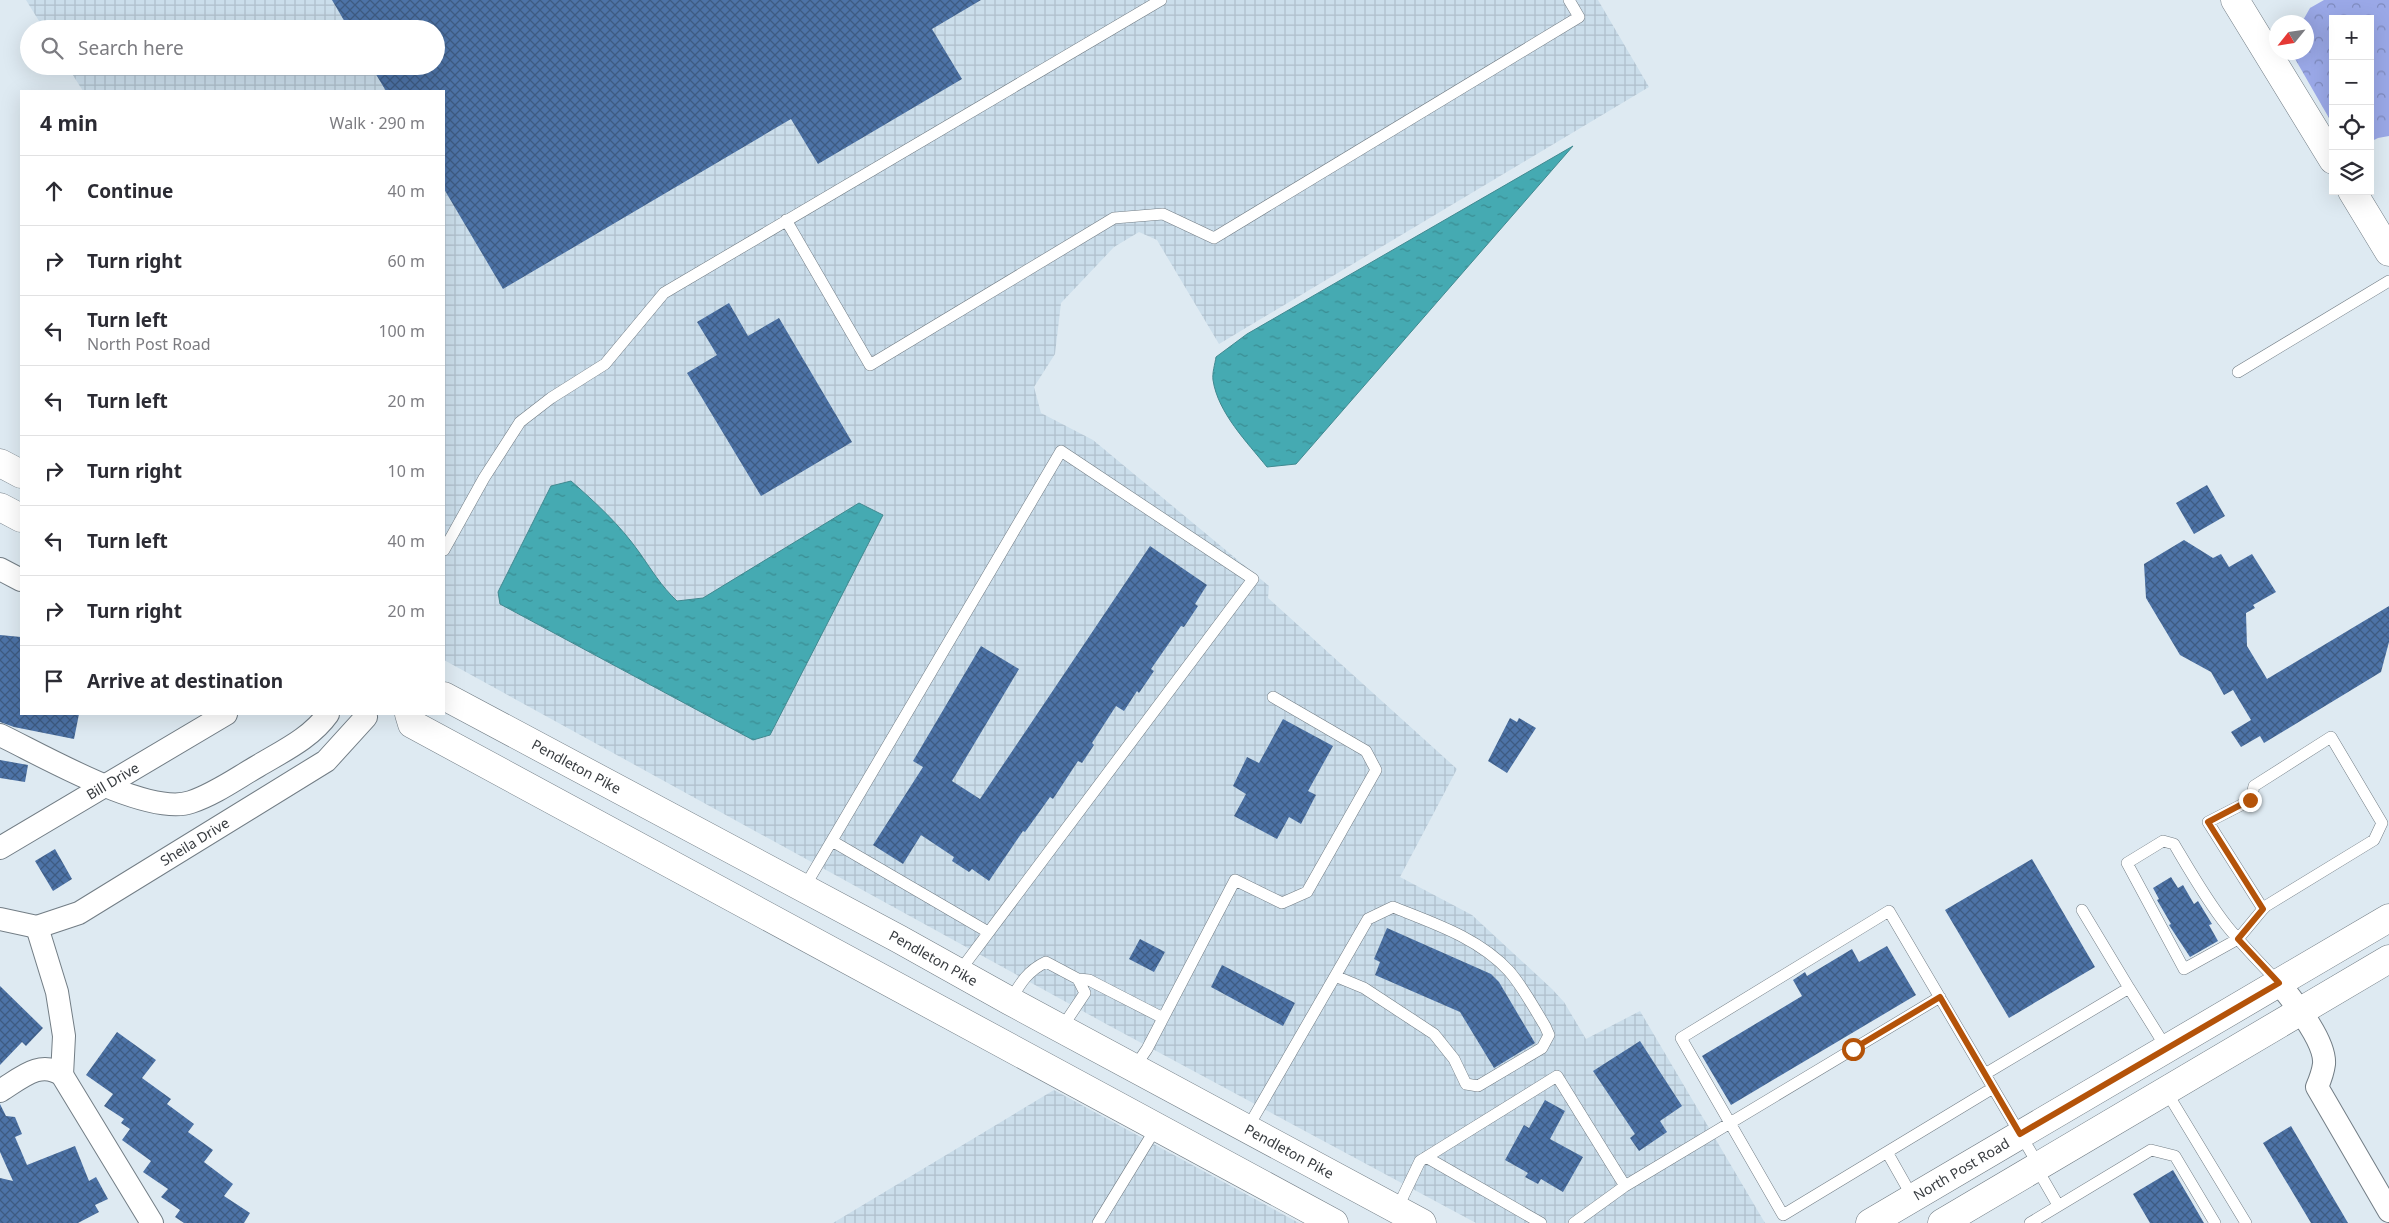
<!DOCTYPE html>
<meta charset="utf-8">
<style>
:root{--surface:#fff;--page:#f7f7f7;--text:#2b2b33;--muted:#7c7c81;--line:#e1e1e2}
body{margin:0;font-family:"Noto Sans",sans-serif;background:var(--page);color:var(--text)}
.controls{position:absolute;right:15px;top:15px;display:grid;overflow:hidden;border-radius:0px;box-shadow:0 5px 20px #0002}
.controls button{width:45px;height:45px;display:grid;place-items:center;padding:0;border:0;border-bottom:1px solid var(--line);background:var(--surface);color:var(--text);font:25px sans-serif}
.compass{position:absolute;left:2269px;top:15px;width:45px;height:45px;border-radius:50%;background:var(--surface);box-shadow:0 5px 20px #0002;rotate:240deg}
.stop{position:absolute;width:15px;height:15px;margin:-11px;border:4px solid #b45309;border-radius:50%;background:#fff}
.stop.end{background:#b45309;border-color:#fff;box-shadow:0 1px 5px #0008}
.list{margin:0;padding:0;list-style:none}
h2{display:flex;justify-content:space-between;align-items:center;height:65px;margin:0;padding:0 20px;font-size:21px}
h2 small{font-size:16px;font-weight:400;color:var(--muted)}
.list li{display:grid;grid-template-columns:32px 1fr auto;gap:15px;align-items:center;box-sizing:border-box;height:70px;padding:0 20px;border-top:1px solid var(--line)}
.list b{display:block;font-size:19px;white-space:nowrap}
.list p{margin:0;font-size:16px;white-space:nowrap;color:var(--muted)}
.list em{font-size:16px;font-style:normal;color:var(--muted)}
.icon{flex:none;width:28px;height:28px;fill:none;stroke:currentColor;stroke-width:2;stroke-linecap:round;stroke-linejoin:round}
.map{position:relative;flex:none;width:2389px;height:1223px;overflow:hidden}
.search{position:absolute;background:var(--surface);box-shadow:0 5px 20px #0002;left:20px;top:20px;width:425px;height:55px;display:flex;align-items:center;gap:12px;box-sizing:border-box;padding:0 18px;border-radius:28px;color:var(--muted);font-size:19px}
.panel{position:absolute;background:var(--surface);box-shadow:0 5px 20px #0002;left:20px;top:90px;width:425px;height:625px;border-radius:0px}
.map>svg:first-child{display:block}
.industrial{fill:url(#industrial-grid)}
.forest{fill:url(#forest-crowns)}
.water{fill:url(#water-ripples);stroke:#418990}
.building{fill:url(#building-cross-hatch)}
.lines{fill:none;stroke-linecap:round;stroke-linejoin:round}
.lane-casing{stroke:#727d85;stroke-width:12}
.street-casing{stroke:#727d85;stroke-width:24}
.secondary-casing{stroke:#727d85;stroke-width:29}
.primary-casing{stroke:#727d85;stroke-width:29}
.lane{stroke:#fff;stroke-width:11}
.street{stroke:#fff;stroke-width:22}
.secondary{stroke:#fff;stroke-width:28}
.primary{stroke:#fff;stroke-width:28}
.route{stroke:#b45309;stroke-width:6}
.labels{text-anchor:middle;stroke-width:5;stroke-linejoin:round;paint-order:stroke}
.street-label{font-size:14px;fill:#373b3f;stroke:#fff}
</style>
<div class="map">
<svg width="2389" height="1223" viewBox="0 0 2389 1223">
<defs>
<pattern id="industrial-grid" width="8" height="8" patternUnits="userSpaceOnUse" patternTransform="scale(1.25)"><rect width="8" height="8" fill="#cbdeeb"/><path d="M0 4h8M4 0v8" fill="none" stroke="#afbfcb"/></pattern>
<pattern id="forest-crowns" width="20" height="18" patternUnits="userSpaceOnUse" patternTransform="scale(1.25)"><rect width="20" height="18" fill="#9aa8e7"/><path d="M2 6a3 3 0 1 1 6 0M12 15a3 3 0 1 1 6 0" fill="none" stroke="#7e8abd"/></pattern>
<pattern id="water-ripples" width="26" height="14" patternUnits="userSpaceOnUse" patternTransform="scale(1.25)"><rect width="26" height="14" fill="#45aab2"/><path d="M2 4q2-2 4 0t4 0M15 11q2-2 4 0t4 0" fill="none" stroke="#3a8c92"/></pattern>
<pattern id="building-cross-hatch" width="8" height="8" patternUnits="userSpaceOnUse" patternTransform="scale(1.25)"><rect width="8" height="8" fill="#4d73a7"/><path d="M0 0l8 8M0 8l8-8" fill="none" stroke="#3e5b82"/></pattern>
</defs>
<rect width="100%" height="100%" fill="#deeaf2"/>
<!-- industrial -->
<path class="industrial" d="M26,0H1598L1649,87L1219,344L1157,240L1139,232L1114,247L1061,303L1055,354L1034,387L1041,413L1093,440L1269,586L1268,598L1457,769L1400,877L1472,915L1552,989L1564,1002L1586,1039L1640,1011L1765,1223H1476L1108,1025L444,660V91H83L67,66H436V29H44Z
M1054,1090L1299,1223H833Z"/>
<!-- forest -->
<path class="forest" d="M2324,0H2389V136L2378,138L2370,142V19H2333V125L2294,57L2295,53L2306,52V22H2302L2310,8Z"/>
<!-- water -->
<path class="water" d="M1573,146L1296,464L1267,467C1247,442 1218,413 1213,380C1212,373 1215,364 1216,357L1247,334Z
M571,481C595,502 620,525 639,552C651,569 661,586 677,601L703,598L859,503L883,515L770,735L753,740L500,604L498,592L551,486Z"/>
<!-- building -->
<path class="building" d="M332,0H981L932,29L962,79L818,164L791,119L503,289L444,189V91H386L371,66H436V29H349Z
M729,303L748,336L779,318L852,442L761,496L687,373L717,355L697,322Z
M2207,485L2225,516L2194,534L2176,503Z
M2184,540L2213,558L2221,554L2229,567L2252,554L2276,592L2253,605L2255,608L2246,613L2247,646L2267,679L2389,606V642L2381,672L2264,743L2260,736L2241,747L2231,732L2251,720L2233,690L2224,695L2211,672L2180,655L2146,598L2144,564Z
M1150,546L1207,585L1195,604L1198,606L1184,627L1181,626L1151,669L1154,671L1139,693L1137,691L1124,711L1116,706L1092,743L1094,745L1082,763L1078,761L1053,799L1050,797L1025,832L1023,831L989,881L972,869L969,872L952,861L954,857L921,835L903,864L873,845L923,767L913,761L981,646L1019,669L952,781L980,799Z
M0,635L21,637V714H79L74,739L14,727L0,722Z
M1510,718L1517,722L1519,718L1536,728L1507,773L1488,761Z
M1283,719L1333,746L1308,791L1316,795L1301,824L1289,817L1277,839L1234,816L1246,794L1233,786L1247,757L1259,763Z
M0,760L28,765L25,782L0,778Z
M55,849L72,879L53,891L35,861Z
M2032,859L2095,967L2009,1018L1945,910Z
M2171,877L2178,888L2183,885L2194,904L2198,901L2212,924L2209,925L2218,941L2190,957L2169,925L2171,924L2157,900L2159,899L2153,888Z
M1387,928L1491,974L1499,982L1535,1043L1494,1068L1460,1012L1375,975L1380,962L1374,959Z
M1140,939L1165,952L1154,972L1129,959Z
M1887,946L1916,995L1731,1105L1702,1056L1802,996L1793,980L1805,972L1807,976L1852,949L1859,962Z
M1222,965L1295,1003L1283,1026L1211,987Z
M0,986L43,1028L26,1046L22,1042L0,1065Z
M117,1032L156,1060L142,1078L171,1099L167,1104L194,1124L188,1132L213,1150L204,1162L233,1184L224,1196L250,1213L244,1223H184L175,1217L180,1210L161,1197L168,1189L143,1172L151,1161L122,1140L130,1129L121,1123L124,1119L104,1106L113,1094L86,1075Z
M1640,1041L1682,1106L1660,1121L1667,1132L1639,1151L1630,1138L1635,1134L1593,1071Z
M1545,1100L1565,1111L1550,1139L1583,1157L1563,1192L1541,1179L1538,1184L1525,1177L1528,1173L1505,1160L1524,1125L1529,1128Z
M0,1104L6,1116L15,1117L22,1134L15,1137L27,1165L75,1146L89,1181L96,1177L108,1199L95,1205L99,1212L78,1223H0V1178L13,1181L0,1152Z
M2291,1126L2348,1223H2311L2263,1143Z
M2173,1170L2204,1223H2150L2133,1194Z"/>
<g class="lines">
<!-- lane casing -->
<g class="lane-casing">
<path id="lane" d="M786,220L870,365L1114,218L1163,214L1214,238L1579,17L1569,0
M2238,372L2389,281
M444,550L484,478L520,422L551,398L605,364L664,293L1161,0
M832,841L988,932
M804,888L1061,451L1253,579L959,972
M2263,909L2208,822L2251,800L2254,786L2331,737L2382,823L2374,840L2266,906L2263,909L2238,939L2184,969L2127,863L2163,841L2174,844C2190,871 2207,901 2227,926C2243,946 2261,964 2279,983
M2082,910L2129,988
M1078,979L1089,980L1163,1018
M1010,1001C1020,984 1027,971 1046,962L1078,979L1085,993L1061,1029
M1134,1068L1147,1049L1235,880L1282,903L1307,892L1376,770L1366,751L1273,697
M1985,1074L2129,988L2167,1049
M1993,1088L1783,1215L1681,1038L1889,911L2039,1166L2043,1179L2058,1205
M2166,1091L2246,1223
M1247,1129L1368,919L1393,907C1433,923 1479,938 1509,971C1523,987 1534,1008 1545,1026L1549,1035L1542,1048L1478,1086L1466,1084L1454,1059L1434,1034L1364,988L1335,976
M1887,1152L1913,1198
M1426,1157L1541,1223
M1397,1209L1420,1161L1557,1076L1625,1186L1940,997
M1098,1223L1156,1128
M1574,1223L1625,1186
M2030,1223L2151,1150L2175,1156L2215,1223"/>
</g>
<!-- street casing -->
<g class="street-casing">
<g id="street">
<path d="M0,569L21,580"/>
<path d="M0,735C42,755 148,817 191,802C215,794 237,778 258,766C283,751 311,738 328,714"/>
<path id="s1" d="M0,848L226,714"/>
<path id="s2" d="M0,919L37,927L79,913L326,761L366,717L365,714"/>
<path d="M37,927L57,992L64,1036L62,1075"/>
<path d="M2279,983C2293,1001 2326,1041 2324,1064C2323,1072 2320,1080 2317,1087L2389,1211"/>
<path d="M0,1091C20,1079 40,1059 62,1075L152,1223"/>
</g>
</g>
<!-- secondary casing -->
<g class="secondary-casing">
<path id="secondary" d="M2235,0L2333,160
M2352,191L2389,252"/>
</g>
<!-- primary casing -->
<g class="primary-casing">
<g id="primary">
<path d="M0,463L21,474"/>
<path d="M0,507L21,518"/>
<path id="s3" d="M444,696L899,939L1010,1001L1422,1223"/>
<path d="M409,714L412,724L1334,1223"/>
<path id="s4" d="M1870,1223L2389,918"/>
<path d="M1942,1223L2389,959"/>
</g>
</g>
<!-- lane -->
<use href="#lane" class="lane"/>
<!-- street -->
<use href="#street" class="street"/>
<!-- secondary -->
<use href="#secondary" class="secondary"/>
<!-- primary -->
<use href="#primary" class="primary"/>
</g>
<g class="lines">
<!-- route -->
<path class="route" d="M1853,1049L1940,997L2020,1134L2279,983L2238,939L2263,909L2208,822L2250,800"/>
</g>
<g class="labels">
<!-- street labels -->
<g class="street-label">
<text dy="5" stroke="none"><textPath href="#s3" startOffset="150">Pendleton Pike</textPath></text>
<text dy="5" stroke="none"><textPath href="#s1" startOffset="131">Bill Drive</textPath></text>
<text dy="5" stroke="none"><textPath href="#s2" startOffset="218">Sheila Drive</textPath></text>
<text dy="5" stroke="none"><textPath href="#s3" startOffset="555">Pendleton Pike</textPath></text>
<text dy="5" stroke="none"><textPath href="#s3" startOffset="960">Pendleton Pike</textPath></text>
<text dy="5" stroke="none"><textPath href="#s4" startOffset="106">North Post Road</textPath></text>
</g>
</g>
</svg>
<div class="controls">
<button>+</button>
<button>−</button>
<button><svg class="icon" aria-label="locate" viewBox="0 0 24 24"><circle cx="12" cy="12" r="6"/><path d="M12 2v4M12 18v4M2 12h4M18 12h4"/></svg></button>
<button><svg class="icon" aria-label="layers" viewBox="0 0 24 24"><path d="M12 4l9 5-9 5-9-5zM3 14l9 5 9-5"/></svg></button>
</div>
<svg class="compass" viewBox="-18 -18 36 36"><path d="M0-13l5 13h-10z" fill="#e53935"/><path d="M0 13l5-13h-10z" fill="#7c7c81"/></svg>
<div class="stop" style="left:1853px;top:1049px"></div>
<div class="stop end" style="left:2250px;top:800px"></div>
<div class="search"><svg class="icon" aria-label="search" viewBox="0 0 24 24"><circle cx="10" cy="10" r="6"/><path d="M15 15l6 6"/></svg>Search here</div>
<section class="panel">
<h2>4 min<small>Walk · 290 m</small></h2>
<ul class="list">
<li><svg class="icon" aria-label="ahead" viewBox="0 0 24 24"><path d="M12 20V5M6 11l6-6 6 6"/></svg><div><b>Continue</b></div><em>40 m</em></li>
<li><svg class="icon" aria-label="right" viewBox="0 0 24 24"><path d="M7 20v-9h11M14 6l5 5-5 5"/></svg><div><b>Turn right</b></div><em>60 m</em></li>
<li><svg class="icon" aria-label="left" viewBox="0 0 24 24"><path d="M17 20v-9H6M10 6l-5 5 5 5"/></svg><div><b>Turn left</b><p>North Post Road</p></div><em>100 m</em></li>
<li><svg class="icon" aria-label="left" viewBox="0 0 24 24"><path d="M17 20v-9H6M10 6l-5 5 5 5"/></svg><div><b>Turn left</b></div><em>20 m</em></li>
<li><svg class="icon" aria-label="right" viewBox="0 0 24 24"><path d="M7 20v-9h11M14 6l5 5-5 5"/></svg><div><b>Turn right</b></div><em>10 m</em></li>
<li><svg class="icon" aria-label="left" viewBox="0 0 24 24"><path d="M17 20v-9H6M10 6l-5 5 5 5"/></svg><div><b>Turn left</b></div><em>40 m</em></li>
<li><svg class="icon" aria-label="right" viewBox="0 0 24 24"><path d="M7 20v-9h11M14 6l5 5-5 5"/></svg><div><b>Turn right</b></div><em>20 m</em></li>
<li><svg class="icon" aria-label="arrive" viewBox="0 0 24 24"><path d="M6 21V4h12l-3 4 3 4H6"/></svg><div><b>Arrive at destination</b></div></li>
</ul>
</section>
</div>
